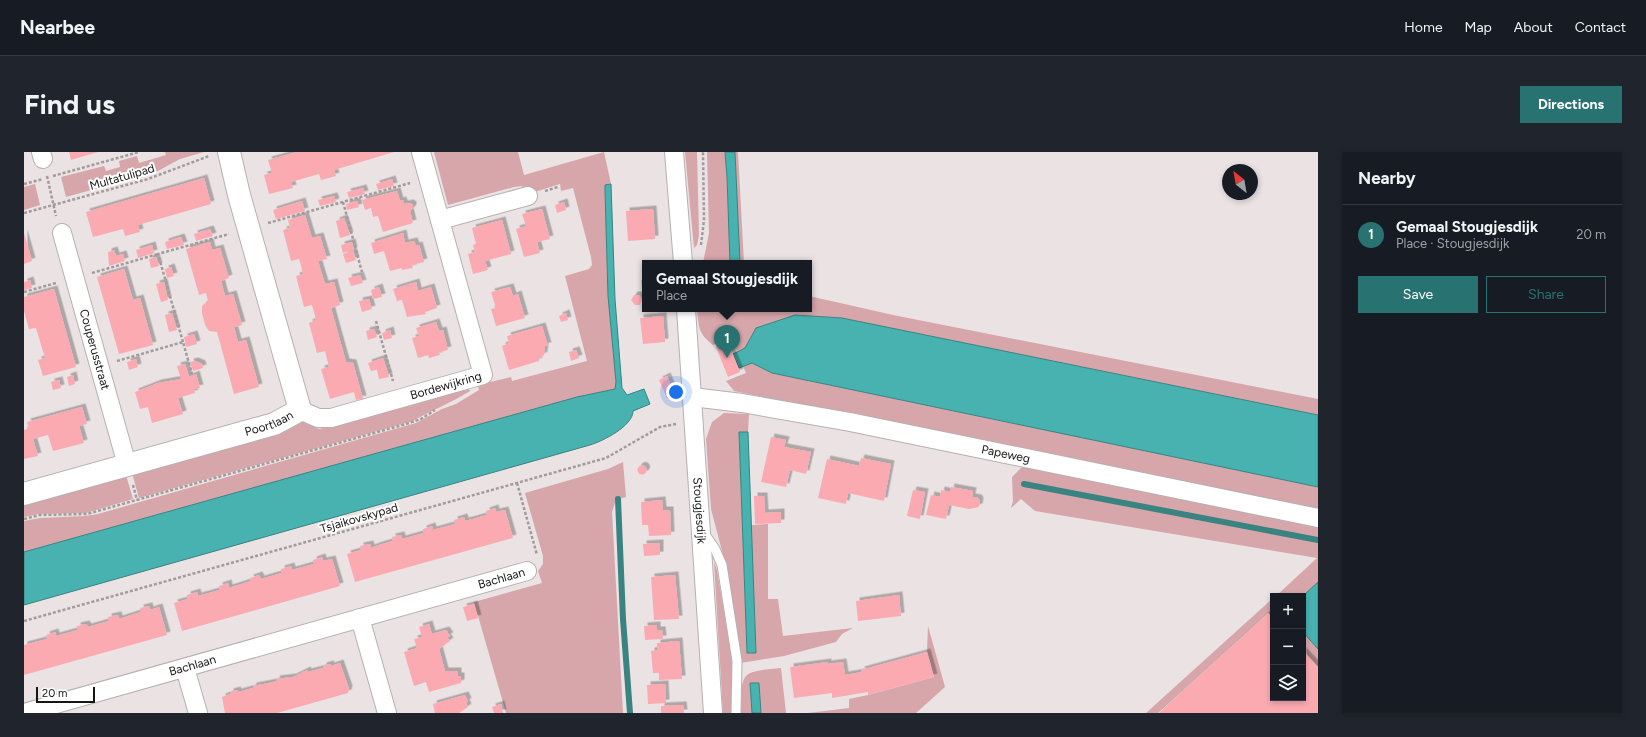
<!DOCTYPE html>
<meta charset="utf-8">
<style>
:root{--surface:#171b24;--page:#20242c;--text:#f1f3f6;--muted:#9ea1a6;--line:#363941;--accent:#287271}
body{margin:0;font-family:Figtree,sans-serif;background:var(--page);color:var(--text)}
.controls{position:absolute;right:12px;bottom:12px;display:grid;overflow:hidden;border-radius:0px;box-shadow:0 2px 6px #0003}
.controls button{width:36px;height:36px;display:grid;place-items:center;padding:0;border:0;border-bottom:1px solid var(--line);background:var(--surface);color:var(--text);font:20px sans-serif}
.compass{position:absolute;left:1198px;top:12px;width:36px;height:36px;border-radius:50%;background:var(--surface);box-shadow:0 2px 6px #0003;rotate:329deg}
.scale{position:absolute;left:12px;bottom:10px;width:59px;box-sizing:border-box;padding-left:4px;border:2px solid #171414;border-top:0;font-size:11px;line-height:14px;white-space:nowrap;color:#171414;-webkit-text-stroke:3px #fff;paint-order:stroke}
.you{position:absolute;left:652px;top:240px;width:14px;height:14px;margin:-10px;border:3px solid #fff;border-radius:50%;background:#1a73e8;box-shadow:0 0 0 6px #1a73e833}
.badge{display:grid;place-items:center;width:26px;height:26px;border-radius:50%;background:var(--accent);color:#fff;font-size:13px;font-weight:700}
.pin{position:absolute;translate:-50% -33px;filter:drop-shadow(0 1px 2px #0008)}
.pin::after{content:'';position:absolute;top:21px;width:14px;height:12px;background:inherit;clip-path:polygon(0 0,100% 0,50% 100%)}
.popup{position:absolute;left:618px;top:108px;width:170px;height:52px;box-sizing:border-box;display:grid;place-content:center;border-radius:0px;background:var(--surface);filter:drop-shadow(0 1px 3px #0005);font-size:13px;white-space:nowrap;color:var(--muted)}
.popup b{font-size:15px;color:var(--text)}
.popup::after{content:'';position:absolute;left:50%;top:100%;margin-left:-8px;border:8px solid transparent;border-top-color:var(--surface)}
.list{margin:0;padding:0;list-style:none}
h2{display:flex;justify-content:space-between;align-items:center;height:52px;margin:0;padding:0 16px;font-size:17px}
h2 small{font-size:13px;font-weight:400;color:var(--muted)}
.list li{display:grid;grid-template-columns:26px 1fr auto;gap:12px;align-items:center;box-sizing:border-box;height:60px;padding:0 16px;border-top:1px solid var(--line)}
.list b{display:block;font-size:15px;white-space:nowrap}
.list p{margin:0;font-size:13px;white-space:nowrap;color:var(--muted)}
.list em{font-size:13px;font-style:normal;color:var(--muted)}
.actions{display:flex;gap:8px;padding:12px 16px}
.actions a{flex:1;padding:9px 0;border:1px solid var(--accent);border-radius:0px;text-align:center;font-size:14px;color:var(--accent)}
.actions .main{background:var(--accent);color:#fff}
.icon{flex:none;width:22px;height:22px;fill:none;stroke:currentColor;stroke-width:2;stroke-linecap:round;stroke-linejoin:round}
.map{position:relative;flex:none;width:1294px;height:561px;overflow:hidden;border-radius:0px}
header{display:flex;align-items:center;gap:24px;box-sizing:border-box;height:56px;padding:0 20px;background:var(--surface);border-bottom:1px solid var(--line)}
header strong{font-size:19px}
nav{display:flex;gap:22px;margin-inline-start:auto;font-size:14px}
.intro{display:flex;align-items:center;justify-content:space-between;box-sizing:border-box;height:96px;padding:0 24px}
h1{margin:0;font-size:28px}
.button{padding:10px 18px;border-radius:0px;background:var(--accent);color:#fff;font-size:14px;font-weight:700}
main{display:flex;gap:24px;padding:0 24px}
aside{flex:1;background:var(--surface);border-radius:0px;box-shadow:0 2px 6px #0003}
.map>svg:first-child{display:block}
.green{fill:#d6a6aa}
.water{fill:#48b2b0;stroke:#398381}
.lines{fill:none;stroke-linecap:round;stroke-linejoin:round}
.stream{stroke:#398381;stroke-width:6}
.building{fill:#fbaab2;filter:url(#shadow)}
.lane-casing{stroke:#b7b0b0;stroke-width:11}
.street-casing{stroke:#b7b0b0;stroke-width:20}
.secondary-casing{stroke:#b7b0b0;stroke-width:24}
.path{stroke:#a19b9c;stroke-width:2.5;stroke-dasharray:3 2;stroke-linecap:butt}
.lane{stroke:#fff;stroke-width:9}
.street{stroke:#fff;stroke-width:18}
.secondary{stroke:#fff;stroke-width:22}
.labels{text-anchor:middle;stroke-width:4;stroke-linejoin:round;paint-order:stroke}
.street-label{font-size:12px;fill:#171414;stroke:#fff}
</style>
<header>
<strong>Nearbee</strong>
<nav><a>Home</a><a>Map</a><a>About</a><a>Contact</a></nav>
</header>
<div class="intro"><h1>Find us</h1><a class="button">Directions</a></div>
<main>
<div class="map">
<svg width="1294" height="561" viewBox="0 0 1294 561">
<defs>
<filter id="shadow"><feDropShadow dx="3.5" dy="-3.5" stdDeviation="0" flood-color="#0004"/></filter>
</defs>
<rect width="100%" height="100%" fill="#eae2e3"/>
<!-- green -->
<path class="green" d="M141,0H180L156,7L132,20L42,45L37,25L80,14L82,19L96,15L95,9L113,4L115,11L142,3Z
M410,0H494L500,23L580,0L587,32L582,33L581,39L584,144L592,230L591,237L553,245L0,400V369L16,366L61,364L74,362L392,271L418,257L432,252L455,238L454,233L487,225L488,229L563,209L541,124L565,117L568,113L567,105L549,36L537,39L536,32L501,43L498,34L490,35L424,53Z
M661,0H673L675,83L673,93L670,96Z
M683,0H701L703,25L706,111H679L685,81Z
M711,0H714L720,111H716Z
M11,32L16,53L0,58V35Z
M785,144L869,163L1294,247V263L818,166L771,163L732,176L721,196L713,199L708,185L689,193C674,181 675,176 673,157H785Z
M728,211L748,221L1294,335V359L710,239L702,229L722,221L719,214Z
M444,236L446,239C427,251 408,258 389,269L115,346L108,321L278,269L295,277Z
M700,261L725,262L724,280H715L723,501H732L727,373L744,372V447H754L759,484L829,476L818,482L812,490L760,504L716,511L703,418L687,357L682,287L688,270Z
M599,310L602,345L592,348L588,360L599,561H482L450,450L518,431L514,419L519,412V404L501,341L584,317Z
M999,314L1294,374V430L1279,444H1252L1293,406L1011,359L997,347L987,356L989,349L988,325Z
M102,323L109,347L62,361L15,362L0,365V351Z
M690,410L693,418L709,513V561H699Z
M1249,446V466L1244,461L1134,561H1122Z
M904,474L921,535L892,561H784L825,556V547L844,543L910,525L903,500Z
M1279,480L1294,497V515L1279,499Z
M757,516L762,561H737L735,531L726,532L728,561H717C718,520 715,520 757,516Z"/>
<!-- water -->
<path class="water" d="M701,0H711L716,111H706L703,25Z
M587,32L591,147L598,236L603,243L620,237L626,252L609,259C609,274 579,289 566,293L0,453V400L553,245L591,237L592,230L584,144L581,39V33Z
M771,163L818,166L1294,263V335L748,221L728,211L715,216L709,202L721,196L732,176Z
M715,280H724L732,501H723Z
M1294,430V497L1279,480V444Z
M726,531H735L737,561H728Z"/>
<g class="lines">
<!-- stream -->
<path class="stream" d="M1000,332L1294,388
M594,347L599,467L606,561"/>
</g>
<!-- building -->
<path class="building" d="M45,0H74L47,8Z
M273,0H370L310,18L312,24L297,28L295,22L267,30L269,36L245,42L240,23L248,21L244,8Z
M180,26L187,52L114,73L116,80L101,84L99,77L69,85L62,60Z
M368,27L370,34L354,38L352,32Z
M339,36L341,42L325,46L323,40Z
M373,39L376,49L379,48L380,52L386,51L389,53V56L386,59L389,71L359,80L354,64L349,65L347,56L341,58L338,48Z
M310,44L312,50L296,54L294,48Z
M278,49L281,59L252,67L249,58Z
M333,49L335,55L323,58L322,52Z
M540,50L542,58L533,61L531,53Z
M518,57L526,87L513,90L516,101L500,105L492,77L502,74L498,62Z
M629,57L631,87L604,89L602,59Z
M281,63L288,86L296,84L303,107L294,109L301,132L310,130L316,153L307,156L322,210L329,211L339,247L332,248L330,240L306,247L297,217L305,215L301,199L293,201L285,171L292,168L290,160L288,153L280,155L272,124L279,122L277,114L275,107L267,109L259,78L266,76L264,68Z
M320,66L326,83L316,86L312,69Z
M478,68L487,102L461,109L464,118L449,122L444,102L451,100L449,93L452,92L448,76Z
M186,77L189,84L172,89L170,82Z
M0,81L8,109L0,112Z
M379,81L381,91L390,89L392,94L395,93L400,110L388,113L389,116L378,118V116L366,119L360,99L350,102L347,91Z
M157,85L160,93L143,97L141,90Z
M186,90L188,98L196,96L205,126L197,129L201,144L209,142L218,173L210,175L214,190L222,188L235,235L210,242L193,180L185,179L181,173L178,161V154L184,149L182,141L175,143L162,97Z
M328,90L330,98L319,101L317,93Z
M128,93L130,101L114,106L112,98Z
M90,98L92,104L99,102L101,109L85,114L84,100Z
M329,99L332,108L322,111L319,102Z
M132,105L135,114L127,116L125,107Z
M147,115L150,124L143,126L141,117Z
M100,117L109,148L116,146L129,193L95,202L73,125Z
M336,123L339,131L327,134L324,126Z
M6,128L8,136L0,138V130Z
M617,128H621V138H618Z
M140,130L144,148L137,150L132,132Z
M392,130L394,139L407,135L413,156L401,160L402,162L383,165L378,148L373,149L369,137Z
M355,135L358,145L349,147L347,138Z
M486,135L489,144L494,142L501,166L472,174L467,157L472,156L467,140Z
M30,137L52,215L19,224L14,208L21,206L12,176L5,177L0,159V145Z
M619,139H621V151H620Z
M610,143H615L618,148L616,153H611L607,148Z
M345,147L348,157L338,160L335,149Z
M148,161L153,178L145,180L141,163Z
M542,161L544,168L537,170L535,164Z
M639,164L641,190L619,192L616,166Z
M412,170L415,179L419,178L424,198L415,200L416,203L405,206L404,203L394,206L388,186L395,184L392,176Z
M518,174L524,194H521L520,203L515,206V209L485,218L478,194L485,191L483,184Z
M350,177L353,185L344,188L342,179Z
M366,178L368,186L360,188L358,181Z
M170,182L173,192L162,195L160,185Z
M704,190L716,220L704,225L692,195Z
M552,198L555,206L547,209L545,200Z
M359,206L365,225L355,227L353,218L347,219L344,211Z
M112,207L114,215L105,218L103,210Z
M171,209L178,212L179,216L169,219L166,210Z
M161,212L165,225L172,222L176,236L170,237L171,241L154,246L159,262L128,271L124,255L116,257L111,240L134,231L157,227L153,214Z
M49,223L51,232L45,234L43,225Z
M643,224L651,243L643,246L635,228Z
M35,228L37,236L29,238L27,230Z
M58,255L63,272L55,274L60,291L29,299L24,283L9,287L14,304L0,307V278L5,276L3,270Z
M747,285L762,288L760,295L787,300L782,322L766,318L762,335L737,330Z
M837,306L867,312L860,349L824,341L822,352L794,346L803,307L835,314Z
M613.5 318a4.5 4.5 0 1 1 9 0a4.5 4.5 0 1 1-9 0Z
M927,335L949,339L948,345L954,346L956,349L955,355L945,357L925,353L922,367L902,363L907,343L916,345L917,338L926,340Z
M889,338L901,340L896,367L883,364Z
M730,344H740L741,361L757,360V371L731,372Z
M638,348L639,358H646L647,383L625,384L624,373H618L617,350Z
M471,356L472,360L481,358L489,386L331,430L323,402L337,398L336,394L346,392L347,396L355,393L369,389L368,385L377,383L378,387L400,381L399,377L408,374L409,378L431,372L430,368L440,365L441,369L449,367L463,363L462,359Z
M636,391V403L620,404L619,392Z
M298,405L299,409L308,407L316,434L158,479L150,451L164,447L163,443L173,440L174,444L196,438L195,434L204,431L205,436L227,429L226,426L235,423L237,427L258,421L257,417L267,414L268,418L290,412L289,408Z
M651,423L655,467L630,468L627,425Z
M875,443L877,464L834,469L832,449Z
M450,452L454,466L443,469L439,455Z
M125,454L126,458L135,455L143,483L0,523V493L23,487L22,483L31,480L32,484L54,478L53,474L62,472L64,475L85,469L84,465L94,463L95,467L117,460L116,456Z
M1244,461L1249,466V546H1279V499L1294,515V561H1135Z
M405,472L408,482L422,478L426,484L423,485L426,489L415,497L421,519H434V524H437V531L405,540L402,530L390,534L380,500L393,496L390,487L398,485L395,475Z
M633,473V478H638L639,487L621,488L620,474Z
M655,489L658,527L635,528V521H629L627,499L633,498V491Z
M903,500L910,525L844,543V540L808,546V541L770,546L766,515L804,510V512L819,510L821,523L838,520L837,518Z
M316,511L325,537L324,541L253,561H201L198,545L206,542V540L213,538L214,540L229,536V534L245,531L253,529L252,527L269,525L283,518L284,520L299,516V514L306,512L307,514Z
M641,532L642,551L624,552L623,533Z
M441,543L444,549L442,551L444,555L435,561H411L409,552Z
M477,552L479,561H470L468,555Z
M659,553L660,561H637V554Z"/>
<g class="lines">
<!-- lane casing -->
<g class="lane-casing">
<path id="lane" d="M680,381L691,397L698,413L713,509L712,561"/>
</g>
<!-- street casing -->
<g class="street-casing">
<g id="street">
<path d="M17,0L19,7"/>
<path d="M650,0L659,111"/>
<path d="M416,68L504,44"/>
<path id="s1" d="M38,81L103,313"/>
<path id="s2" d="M662,157L689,561"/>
<path id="s3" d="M668,245L718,251L826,270L1294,366"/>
<path id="s4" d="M276,258L294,266H307L459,223L397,0"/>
<path d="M336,466L363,561"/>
<path d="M161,516L174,561"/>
<path id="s5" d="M0,561L503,419"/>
</g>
</g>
<!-- secondary casing -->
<g class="secondary-casing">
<g id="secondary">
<path id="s6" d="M0,342L250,272L276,258L215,43L205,0"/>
</g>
</g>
<!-- path -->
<path class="path" d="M23,24L32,64
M29,24L115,0
M0,32L19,27
M521,39L534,35
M319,50L338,120
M0,61L124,27L185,4
M244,71L386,31
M677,93L680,68L679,0
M68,121L134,102
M0,140L32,131
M352,169L369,229
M159,190L134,102L205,82
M93,209L159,190L168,222
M493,331L513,403
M109,333L113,348
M0,367L16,363L63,362L382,272L397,267L411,258
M0,469L582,306L636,275L652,272"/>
<!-- lane -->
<use href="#lane" class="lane"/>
<!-- street -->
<use href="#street" class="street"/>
<!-- secondary -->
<use href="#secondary" class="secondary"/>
</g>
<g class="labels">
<!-- street labels -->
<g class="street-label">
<text transform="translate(98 25) rotate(-16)" y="4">Multatulipad</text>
<text dy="4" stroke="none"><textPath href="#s1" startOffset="121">Couperusstraat</textPath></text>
<text dy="4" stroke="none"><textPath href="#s4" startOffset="152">Bordewijkring</textPath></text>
<text dy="4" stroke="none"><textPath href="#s6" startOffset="255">Poortlaan</textPath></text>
<text dy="4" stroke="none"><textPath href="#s3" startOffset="319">Papeweg</textPath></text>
<text dy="4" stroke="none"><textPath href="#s2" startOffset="202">Stougjesdijk</textPath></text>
<text transform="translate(335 366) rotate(-16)" y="4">Tsjaikovskypad</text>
<text dy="4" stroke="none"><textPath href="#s5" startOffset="496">Bachlaan</textPath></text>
<text dy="4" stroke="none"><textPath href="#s5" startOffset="175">Bachlaan</textPath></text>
</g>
</g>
</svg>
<div class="controls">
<button>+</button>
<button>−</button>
<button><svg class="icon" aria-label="layers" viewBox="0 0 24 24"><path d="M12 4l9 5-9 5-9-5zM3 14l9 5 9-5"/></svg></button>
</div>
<svg class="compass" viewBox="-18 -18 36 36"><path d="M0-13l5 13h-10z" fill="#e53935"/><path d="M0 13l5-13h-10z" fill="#9ea1a6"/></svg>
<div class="scale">20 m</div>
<div class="you"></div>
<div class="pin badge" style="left:703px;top:206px">1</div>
<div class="popup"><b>Gemaal Stougjesdijk</b>Place</div>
</div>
<aside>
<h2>Nearby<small></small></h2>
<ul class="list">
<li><span class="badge">1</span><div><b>Gemaal Stougjesdijk</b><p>Place · Stougjesdijk</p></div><em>20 m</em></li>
</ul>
<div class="actions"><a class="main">Save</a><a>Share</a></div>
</aside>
</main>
